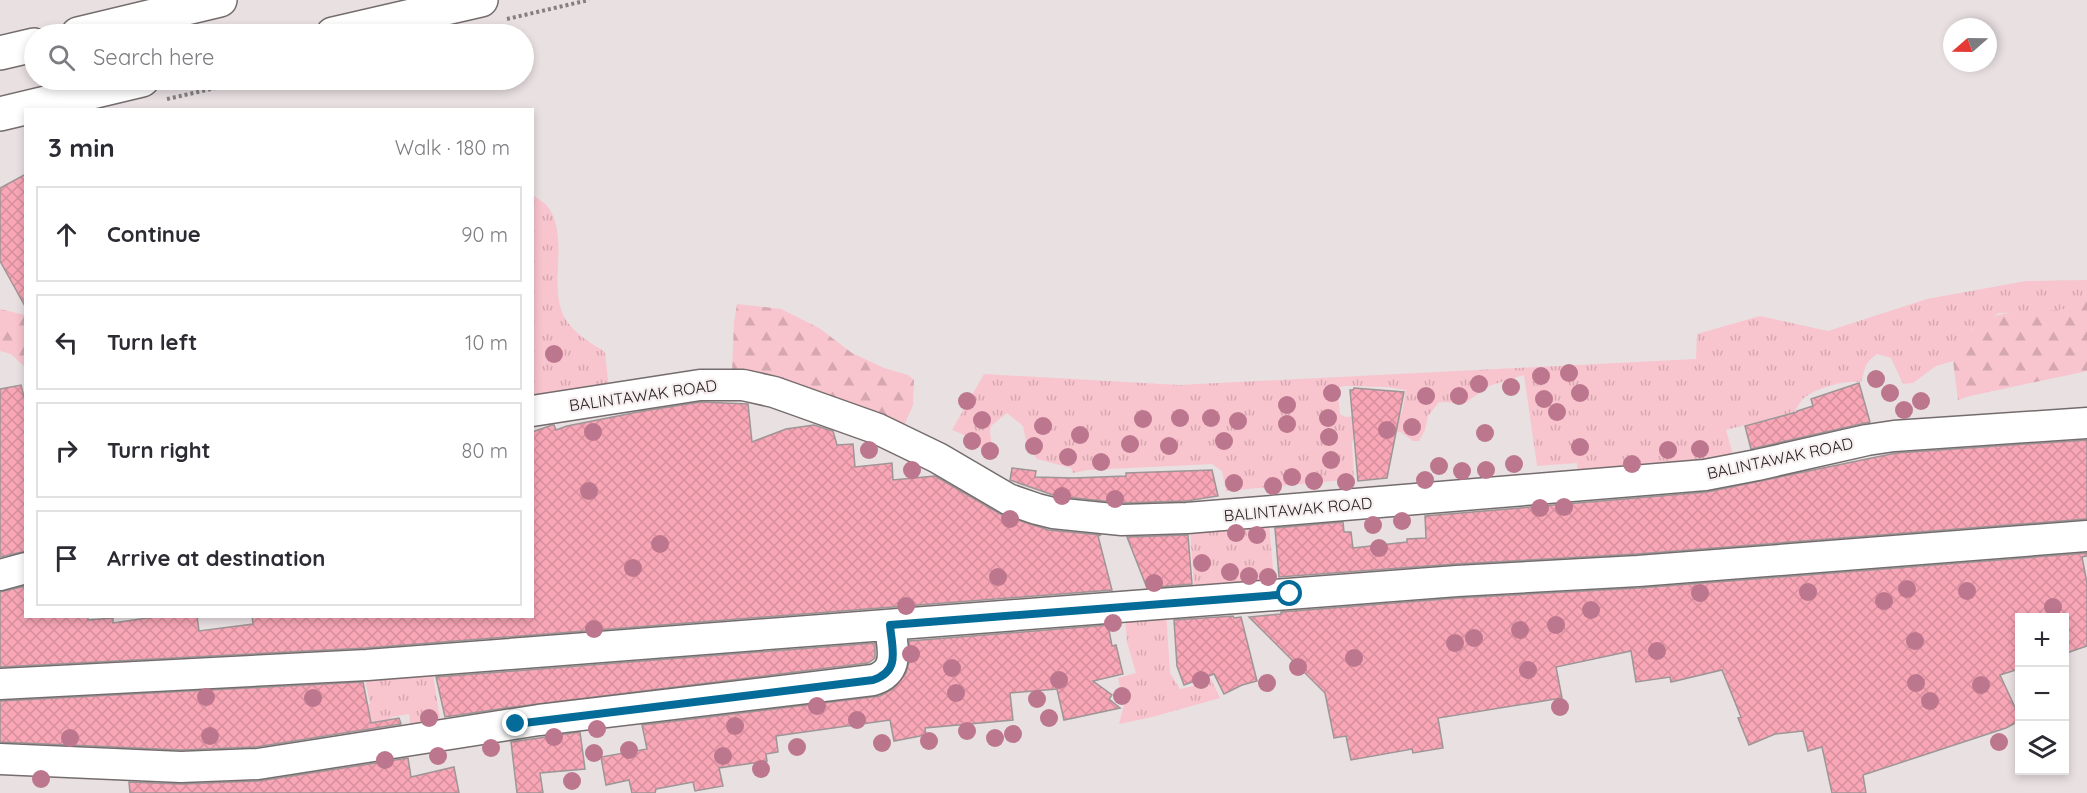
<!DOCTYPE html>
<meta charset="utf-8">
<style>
:root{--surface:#fff;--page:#f7f7f7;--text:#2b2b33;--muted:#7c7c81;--line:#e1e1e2}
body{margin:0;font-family:Quicksand,sans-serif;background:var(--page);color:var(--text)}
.controls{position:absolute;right:18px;bottom:18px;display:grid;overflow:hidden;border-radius:0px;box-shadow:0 3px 9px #0003}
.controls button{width:54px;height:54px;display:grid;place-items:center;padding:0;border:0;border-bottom:2px solid var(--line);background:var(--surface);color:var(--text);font:30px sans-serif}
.compass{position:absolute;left:1943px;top:18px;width:54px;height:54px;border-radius:50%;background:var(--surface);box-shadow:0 3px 9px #0003;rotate:250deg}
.stop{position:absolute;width:18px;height:18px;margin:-14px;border:4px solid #056c99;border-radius:50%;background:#fff}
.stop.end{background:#056c99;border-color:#fff;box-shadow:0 2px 6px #0008}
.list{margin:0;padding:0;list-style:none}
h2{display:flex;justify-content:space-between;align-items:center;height:78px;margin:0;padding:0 24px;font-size:26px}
h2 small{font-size:20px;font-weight:400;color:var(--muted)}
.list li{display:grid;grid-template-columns:39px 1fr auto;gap:18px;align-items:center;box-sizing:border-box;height:96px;margin:0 12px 12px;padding:0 12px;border:2px solid var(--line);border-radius:0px}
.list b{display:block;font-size:22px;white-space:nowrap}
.list em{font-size:20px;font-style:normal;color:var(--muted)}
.icon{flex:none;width:33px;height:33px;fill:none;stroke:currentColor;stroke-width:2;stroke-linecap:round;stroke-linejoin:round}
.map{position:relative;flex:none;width:2087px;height:793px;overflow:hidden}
.search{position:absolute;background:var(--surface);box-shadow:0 3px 9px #0003;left:24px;top:24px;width:510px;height:66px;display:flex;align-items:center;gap:15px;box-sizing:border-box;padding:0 21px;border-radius:33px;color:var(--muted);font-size:22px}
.panel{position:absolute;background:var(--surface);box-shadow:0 3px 9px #0003;left:24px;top:108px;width:510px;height:510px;border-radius:0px}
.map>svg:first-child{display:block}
.grass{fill:url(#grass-tufts);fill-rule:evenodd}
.forest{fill:url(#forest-firs)}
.building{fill:url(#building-cross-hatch);stroke:#9d9596;stroke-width:1.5}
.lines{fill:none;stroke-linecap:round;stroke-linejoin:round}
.minor-casing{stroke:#746c6d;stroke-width:33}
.highway-casing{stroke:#746c6d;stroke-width:36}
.path{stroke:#857f80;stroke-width:4;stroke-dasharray:3 3;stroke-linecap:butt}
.minor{stroke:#fff;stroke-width:30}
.highway{stroke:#fff;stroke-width:33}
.tree{fill:#bc768e}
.route{stroke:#056c99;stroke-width:8}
.labels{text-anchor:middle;stroke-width:4.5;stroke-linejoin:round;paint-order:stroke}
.street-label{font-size:16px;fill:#272324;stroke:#f7eeef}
</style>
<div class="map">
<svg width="2087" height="793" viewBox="0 0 2087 793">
<defs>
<pattern id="grass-tufts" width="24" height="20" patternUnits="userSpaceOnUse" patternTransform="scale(1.5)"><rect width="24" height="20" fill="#f8c4ce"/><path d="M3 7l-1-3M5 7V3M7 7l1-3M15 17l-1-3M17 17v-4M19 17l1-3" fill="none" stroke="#d5a8b1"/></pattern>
<pattern id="forest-firs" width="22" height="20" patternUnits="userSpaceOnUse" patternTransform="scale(1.5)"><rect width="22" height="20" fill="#f8c4ce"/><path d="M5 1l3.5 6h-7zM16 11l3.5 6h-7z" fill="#d5a8b1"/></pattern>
<pattern id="building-cross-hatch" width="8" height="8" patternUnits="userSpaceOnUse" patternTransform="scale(1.5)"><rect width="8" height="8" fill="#f9a6b7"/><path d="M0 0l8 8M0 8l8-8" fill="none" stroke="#d58f9d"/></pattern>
</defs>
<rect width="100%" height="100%" fill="#e9e0e2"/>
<!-- grass -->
<path class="grass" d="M532,194C538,199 547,204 550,210C570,244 545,291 568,323C577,335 592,344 605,352L609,389L533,401Z
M2087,280V301L2076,307L2048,312L1999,313L1971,330L1959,355L1953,361L1936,366L1913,383L1903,384L1891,358L1877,354C1863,364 1866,368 1861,382C1845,380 1813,388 1802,400C1799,403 1797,408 1794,412L1726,430L1733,455L1720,459L1578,474L1577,463L1537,466L1524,375L1489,386L1465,403L1439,402L1428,416L1425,430L1419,441H1413L1401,432L1356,435L1352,442L1354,479L1226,491L1222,471L1212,464L1088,470L1073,473L1071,468L1037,459L1031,450L1030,445L1026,441L1023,426L1007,413L991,426L990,432L993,453L991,456C976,445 971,436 952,430L984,374L1179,385L1696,359L1697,334L1760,316L1828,331L1927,299L2026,281ZM1345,386L1386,387L1406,390L1402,412L1397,421L1358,416L1345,417L1340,414L1337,388Z
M1269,524L1274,580L1194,586L1190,530Z
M1166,611L1170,673L1180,689L1198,685L1211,679L1220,698L1152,717L1119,724L1124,705L1118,678L1136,673L1127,642L1125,614Z
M432,669L441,725L411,730L409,714L391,717L393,733L360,738L354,707L370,704L364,674Z"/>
<!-- forest -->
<path class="forest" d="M2087,301V371L1970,396L1958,400L1953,361C1962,352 1963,338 1972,330C2005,298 2050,322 2087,301Z
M737,304L781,309L819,328L852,353L884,368L908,375L914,380L913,405L902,430L732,371L734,323Z
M0,309L25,315V367L11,354L0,351Z"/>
<!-- building -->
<path class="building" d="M26,174V308L0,261V188Z
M1859,383L1870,422L1751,449L1745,426L1797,412V411L1813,406L1811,399Z
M21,385L26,405V551L0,557V389Z
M1354,388L1404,392L1387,478L1358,481L1350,390H1353Z
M701,402L748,404L752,442L786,429L814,425L833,431L837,445L853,444L855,467L892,463L893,480L935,476L1002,515L1049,530L1101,535L1098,536L1112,590L366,648L0,667V592L26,586V616H88V620L113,618V623L161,616H197L199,631L253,624L252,616H532V432L552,425H554L556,430L567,426L643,411Z
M2087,440V519L1637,554L1456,564L1279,577L1275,528L1343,522L1344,532H1351L1353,548L1407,542V539L1426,538L1425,516L1707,492L1896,453Z
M1012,468L1036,471L1035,477L1073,478L1126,476V473L1212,470L1218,496L1186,501L1123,503L1056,496L1010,480Z
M1188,535L1192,584L1147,588L1127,537Z
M2087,553V556L2082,557L2087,583V646L2064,654V618H2019V669L2000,675L2019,716V721L2006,728L1863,775L1866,793H1832L1822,747L1808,751L1803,731L1775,734L1749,745L1738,718L1741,717L1722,670L1671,682L1670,677L1636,682L1631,651L1556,667L1562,698L1438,718L1443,748L1413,753L1412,749L1351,760L1346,736L1334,738L1325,693L1249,617L1281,614V612L1458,598L1639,588Z
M1233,616L1234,618L1241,617L1257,681L1242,685L1224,694L1214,674L1184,685L1177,666L1174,620Z
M1108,625L1112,646L1116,645L1123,674L1093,681L1112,695L1109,699L1120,708L1064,720L1057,689L1010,693L1013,720L925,728L926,735L894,741L890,720L776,736L778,752L766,754L767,761L719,768L723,786L695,791L693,782L656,789L655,793H632L629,780L606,785L601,757L647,749L642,725L880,696L893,689L906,673L910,658L909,641Z
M875,643V658L868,663L507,708V706L506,708L445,717L436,677Z
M363,682L371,723L399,718L401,724L256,747L181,750L0,742V701Z
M580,732L585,769L540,773L543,793H517L511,742Z
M408,758L411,777L454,767L459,793H130L129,782L182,784L259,781Z"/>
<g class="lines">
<!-- minor casing -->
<g class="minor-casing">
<path id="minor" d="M532,411L700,385H743L774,392L878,429L938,458L1008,499L1037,509L1053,513L1122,520L1187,518L1705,475L1757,465L1867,440L1894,436L2087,423
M0,575L26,568
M0,684L367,665L1457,581L1638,571L2087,536
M0,759L181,767L258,764L539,720L873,680C901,671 892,648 890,625"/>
</g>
<!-- highway casing -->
<g class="highway-casing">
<path id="highway" d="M78,34L220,0
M333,34L481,0
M0,53L34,45
M0,114L142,80"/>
</g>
<!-- path -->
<path class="path" d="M507,19L589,0
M167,99L251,80"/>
<!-- minor -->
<use href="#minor" class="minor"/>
<!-- highway -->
<use href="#highway" class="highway"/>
</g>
<!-- trees -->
<g class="tree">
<circle cx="554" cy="354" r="9"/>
<circle cx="1569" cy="373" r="9"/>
<circle cx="1541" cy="376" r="9"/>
<circle cx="1876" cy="379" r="9"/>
<circle cx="1479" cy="384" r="9"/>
<circle cx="1511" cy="387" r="9"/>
<circle cx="1332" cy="393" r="9"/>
<circle cx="1580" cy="393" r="9"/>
<circle cx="1890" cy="393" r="9"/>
<circle cx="1426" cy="396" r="9"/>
<circle cx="1459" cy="396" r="9"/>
<circle cx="1544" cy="399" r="9"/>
<circle cx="967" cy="401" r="9"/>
<circle cx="1921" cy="401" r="9"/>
<circle cx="1287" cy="405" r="9"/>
<circle cx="1904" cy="410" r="9"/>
<circle cx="1557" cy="412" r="9"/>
<circle cx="1180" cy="418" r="9"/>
<circle cx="1211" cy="418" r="9"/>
<circle cx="1328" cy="418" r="9"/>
<circle cx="1143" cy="419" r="9"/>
<circle cx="982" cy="420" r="9"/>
<circle cx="1238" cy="421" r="9"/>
<circle cx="1287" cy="424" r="9"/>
<circle cx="1043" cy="426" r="9"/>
<circle cx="1412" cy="427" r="9"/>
<circle cx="1387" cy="430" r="9"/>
<circle cx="593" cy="432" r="9"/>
<circle cx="1485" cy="433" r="9"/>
<circle cx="1080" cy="435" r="9"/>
<circle cx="1329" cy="437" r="9"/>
<circle cx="972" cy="441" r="9"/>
<circle cx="1224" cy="441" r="9"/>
<circle cx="1130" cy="444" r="9"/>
<circle cx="1034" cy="446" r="9"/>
<circle cx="1169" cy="446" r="9"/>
<circle cx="1580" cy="447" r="9"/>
<circle cx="1700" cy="449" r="9"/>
<circle cx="869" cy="450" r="9"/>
<circle cx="1668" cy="450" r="9"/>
<circle cx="990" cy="451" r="9"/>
<circle cx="1068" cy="457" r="9"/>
<circle cx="1331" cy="460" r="9"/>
<circle cx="1101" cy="462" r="9"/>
<circle cx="1514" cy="464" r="9"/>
<circle cx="1632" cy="464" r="9"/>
<circle cx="1439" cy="466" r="9"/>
<circle cx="912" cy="470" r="9"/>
<circle cx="1486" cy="470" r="9"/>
<circle cx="1462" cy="471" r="9"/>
<circle cx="1292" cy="477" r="9"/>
<circle cx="1425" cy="480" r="9"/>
<circle cx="1314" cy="481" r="9"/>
<circle cx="1346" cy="482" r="9"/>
<circle cx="1234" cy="483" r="9"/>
<circle cx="1273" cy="486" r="9"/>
<circle cx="589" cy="491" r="9"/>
<circle cx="1062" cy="496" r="9"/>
<circle cx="1115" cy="499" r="9"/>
<circle cx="1564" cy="507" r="9"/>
<circle cx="1540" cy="508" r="9"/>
<circle cx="1010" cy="519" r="9"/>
<circle cx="1402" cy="521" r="9"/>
<circle cx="1373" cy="525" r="9"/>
<circle cx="1236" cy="533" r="9"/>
<circle cx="1257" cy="535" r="9"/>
<circle cx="660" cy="544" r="9"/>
<circle cx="1379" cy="548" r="9"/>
<circle cx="1202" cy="563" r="9"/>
<circle cx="633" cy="568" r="9"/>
<circle cx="1230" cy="572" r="9"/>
<circle cx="1249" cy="576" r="9"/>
<circle cx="998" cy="577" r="9"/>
<circle cx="1268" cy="577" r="9"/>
<circle cx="1154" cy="583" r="9"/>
<circle cx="1907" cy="589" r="9"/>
<circle cx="1967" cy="591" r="9"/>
<circle cx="1808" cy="592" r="9"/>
<circle cx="1700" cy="593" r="9"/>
<circle cx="1884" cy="601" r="9"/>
<circle cx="906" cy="606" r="9"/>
<circle cx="2053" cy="607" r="9"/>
<circle cx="1591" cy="610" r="9"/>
<circle cx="1113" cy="623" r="9"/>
<circle cx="1556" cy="625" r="9"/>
<circle cx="594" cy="629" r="9"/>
<circle cx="1520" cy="630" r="9"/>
<circle cx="1474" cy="638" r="9"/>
<circle cx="1915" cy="641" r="9"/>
<circle cx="1455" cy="643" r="9"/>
<circle cx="1657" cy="651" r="9"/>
<circle cx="911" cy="654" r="9"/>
<circle cx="1354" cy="658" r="9"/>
<circle cx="1298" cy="667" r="9"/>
<circle cx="952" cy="668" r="9"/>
<circle cx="1528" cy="670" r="9"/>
<circle cx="1059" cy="680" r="9"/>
<circle cx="1201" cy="680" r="9"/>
<circle cx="1267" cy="683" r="9"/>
<circle cx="1916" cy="683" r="9"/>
<circle cx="1981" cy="685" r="9"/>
<circle cx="956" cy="693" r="9"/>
<circle cx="1122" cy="696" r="9"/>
<circle cx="206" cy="697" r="9"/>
<circle cx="313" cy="698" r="9"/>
<circle cx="1037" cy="699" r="9"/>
<circle cx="1930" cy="701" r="9"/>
<circle cx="817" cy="706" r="9"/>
<circle cx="1560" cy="707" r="9"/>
<circle cx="429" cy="718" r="9"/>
<circle cx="1049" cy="718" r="9"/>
<circle cx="857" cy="720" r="9"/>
<circle cx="735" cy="726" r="9"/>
<circle cx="597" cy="729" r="9"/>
<circle cx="967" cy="731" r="9"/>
<circle cx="1013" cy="734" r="9"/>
<circle cx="210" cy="736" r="9"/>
<circle cx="554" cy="737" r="9"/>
<circle cx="70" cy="738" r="9"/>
<circle cx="995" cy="738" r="9"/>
<circle cx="929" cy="741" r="9"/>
<circle cx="1999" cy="742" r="9"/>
<circle cx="882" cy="743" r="9"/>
<circle cx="797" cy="747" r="9"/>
<circle cx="491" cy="748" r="9"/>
<circle cx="629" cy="750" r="9"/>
<circle cx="594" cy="753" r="9"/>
<circle cx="438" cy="756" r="9"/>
<circle cx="723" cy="756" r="9"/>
<circle cx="385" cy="760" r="9"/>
<circle cx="761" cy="769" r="9"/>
<circle cx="41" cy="779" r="9"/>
<circle cx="572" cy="781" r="9"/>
</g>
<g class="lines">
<!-- route -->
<path class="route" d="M516,724L873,680C901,671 892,649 890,625L1290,594"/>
</g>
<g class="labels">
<!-- street labels -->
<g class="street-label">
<text transform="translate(643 395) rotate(-8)" y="6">BALINTAWAK ROAD</text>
<text transform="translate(1780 458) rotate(-12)" y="6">BALINTAWAK ROAD</text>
<text transform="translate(1298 509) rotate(-5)" y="6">BALINTAWAK ROAD</text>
</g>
</g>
</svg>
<div class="controls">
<button>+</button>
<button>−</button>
<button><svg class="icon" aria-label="layers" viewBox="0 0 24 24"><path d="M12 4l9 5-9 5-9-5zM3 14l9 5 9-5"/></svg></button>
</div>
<svg class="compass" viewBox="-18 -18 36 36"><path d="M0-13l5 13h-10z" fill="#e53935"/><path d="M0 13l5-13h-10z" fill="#7c7c81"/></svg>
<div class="stop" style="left:1290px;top:594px"></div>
<div class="stop end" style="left:516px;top:724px"></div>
<div class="search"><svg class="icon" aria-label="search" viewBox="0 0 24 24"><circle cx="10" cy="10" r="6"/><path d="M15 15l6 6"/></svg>Search here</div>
<section class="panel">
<h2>3 min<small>Walk · 180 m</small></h2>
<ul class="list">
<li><svg class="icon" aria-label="ahead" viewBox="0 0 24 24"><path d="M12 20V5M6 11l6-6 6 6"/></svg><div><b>Continue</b></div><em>90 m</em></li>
<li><svg class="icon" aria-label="left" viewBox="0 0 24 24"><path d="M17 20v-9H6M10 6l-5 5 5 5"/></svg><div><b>Turn left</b></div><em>10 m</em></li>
<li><svg class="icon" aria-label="right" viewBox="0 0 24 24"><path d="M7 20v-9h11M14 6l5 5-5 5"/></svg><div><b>Turn right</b></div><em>80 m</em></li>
<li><svg class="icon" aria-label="arrive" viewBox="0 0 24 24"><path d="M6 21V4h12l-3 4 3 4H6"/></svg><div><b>Arrive at destination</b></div></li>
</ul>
</section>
</div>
